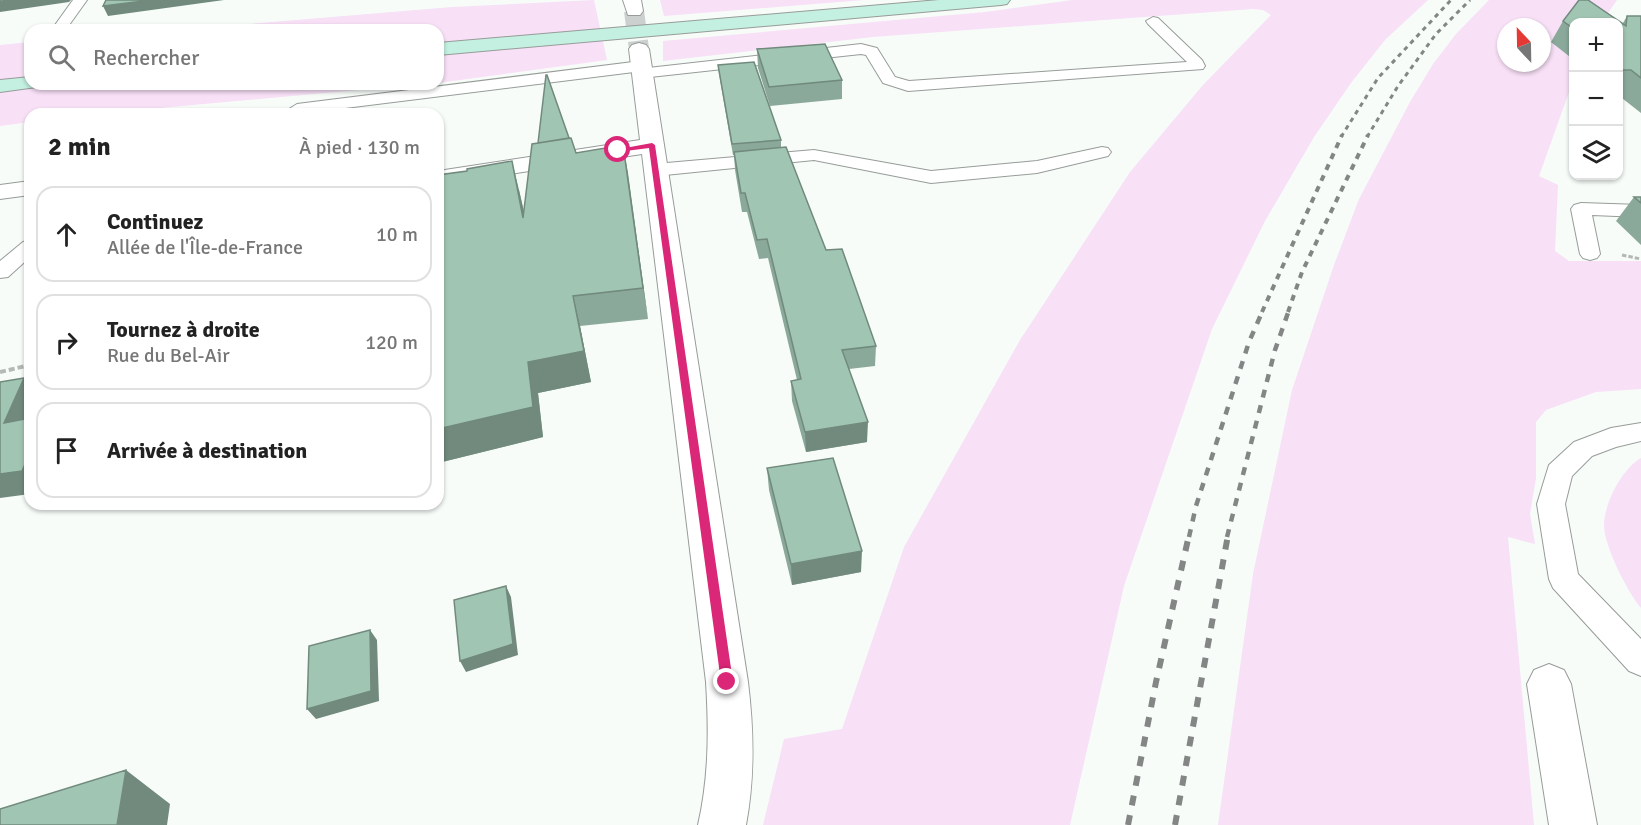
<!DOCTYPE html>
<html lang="fr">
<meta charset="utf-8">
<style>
:root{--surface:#fff;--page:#f2f2f2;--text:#222;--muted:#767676;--line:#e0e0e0}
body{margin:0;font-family:Signika,sans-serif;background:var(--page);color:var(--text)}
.controls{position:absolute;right:18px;top:18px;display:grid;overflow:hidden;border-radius:12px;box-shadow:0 2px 4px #0004}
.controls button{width:54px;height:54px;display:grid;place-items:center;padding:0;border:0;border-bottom:2px solid var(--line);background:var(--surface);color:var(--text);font:30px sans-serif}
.compass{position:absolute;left:1497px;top:18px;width:54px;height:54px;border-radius:50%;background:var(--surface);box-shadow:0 2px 4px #0004;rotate:338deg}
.stop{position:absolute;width:18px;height:18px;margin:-14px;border:4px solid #db2777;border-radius:50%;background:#fff}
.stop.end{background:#db2777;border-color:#fff;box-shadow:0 2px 6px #0008}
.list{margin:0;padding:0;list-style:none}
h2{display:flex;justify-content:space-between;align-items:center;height:78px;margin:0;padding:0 24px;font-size:26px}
h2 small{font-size:20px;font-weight:400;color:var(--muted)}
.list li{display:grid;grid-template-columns:39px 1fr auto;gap:18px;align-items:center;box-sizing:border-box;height:96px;margin:0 12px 12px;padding:0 12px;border:2px solid var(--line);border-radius:18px}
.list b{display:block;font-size:22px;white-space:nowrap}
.list p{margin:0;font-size:20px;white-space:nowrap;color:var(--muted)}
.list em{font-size:20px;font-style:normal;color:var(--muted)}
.icon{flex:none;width:33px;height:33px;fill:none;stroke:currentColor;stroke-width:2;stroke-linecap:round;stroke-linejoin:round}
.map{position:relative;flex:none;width:1641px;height:825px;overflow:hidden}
.search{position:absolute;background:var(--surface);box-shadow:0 2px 4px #0004;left:24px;top:24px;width:420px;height:66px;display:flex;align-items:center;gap:15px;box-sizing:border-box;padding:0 21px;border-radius:18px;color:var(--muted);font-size:22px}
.panel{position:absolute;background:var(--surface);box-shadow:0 2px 4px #0004;left:24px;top:108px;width:420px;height:402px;border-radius:18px}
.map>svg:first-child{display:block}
.green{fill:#f8e0f7;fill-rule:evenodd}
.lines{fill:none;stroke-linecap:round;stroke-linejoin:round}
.street-tunnel{stroke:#ccd0ce;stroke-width:20;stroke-dasharray:20 10;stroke-linecap:butt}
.lane-casing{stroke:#979c99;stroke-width:2}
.street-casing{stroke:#979c99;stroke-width:2}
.secondary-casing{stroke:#979c99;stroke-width:2}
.path-far1{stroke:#b5b9b6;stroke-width:3;stroke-dasharray:4.5 2;stroke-linecap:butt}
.path{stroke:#b5b9b6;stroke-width:4;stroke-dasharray:6 3;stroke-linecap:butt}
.lane{fill:#fff;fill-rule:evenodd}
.street{fill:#fff;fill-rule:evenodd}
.secondary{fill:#c3f0e0;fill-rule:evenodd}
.rail-far3{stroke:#838684;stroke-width:3;stroke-dasharray:4.5 4.5;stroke-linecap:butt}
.rail-far2{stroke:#838684;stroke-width:4;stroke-dasharray:6 6;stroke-linecap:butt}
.rail-far1{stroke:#838684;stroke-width:4.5;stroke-dasharray:8 8;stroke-linecap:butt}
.rail{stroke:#838684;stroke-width:6;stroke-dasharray:10 10;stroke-linecap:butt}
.wall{fill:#8aa99a}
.shaded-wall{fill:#718a7d}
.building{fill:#a1c5b3;stroke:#718a7d;stroke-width:1.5}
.route{fill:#db2777}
</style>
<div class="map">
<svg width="1641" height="825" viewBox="0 0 1641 825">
<rect width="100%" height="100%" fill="#f7fcf9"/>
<!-- green -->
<path class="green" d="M594,0L607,60L438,83V30H178L452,7Z
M660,0H864L664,16Z
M1072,0H1428L1385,40L1351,83L1314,137L1265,221L1212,329L1124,586L1070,825H763L784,739L842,729L904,547L1020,340L1130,172L1203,85L1271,15L1263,10L1253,9L873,37L663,61V41L985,12Z
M1489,0H1617L1602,22H1574L1573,81L1539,176L1558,185L1555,251L1569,261H1641V389L1596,392L1546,410L1536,422V478L1530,514L1535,544L1508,537L1534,825H1218L1253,574L1292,390L1334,265L1359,199L1410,102L1433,64L1456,34ZM1506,27H1542V63H1506Z
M30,42V84H424L94,114H30V122L0,126V45Z
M1641,458V608C1628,593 1603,544 1604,524C1605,502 1622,469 1641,458Z"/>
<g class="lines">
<!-- street-tunnel -->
<path class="street-tunnel" d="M634,11L639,49"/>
<!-- lane casing -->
<g class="lane-casing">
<path id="lane" d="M73,0H87L67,28H57L55,25Z
M1153,17L1158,18L1202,60L1205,66L1203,69L908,91L883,83L866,55L861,54L641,78L635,76L634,72L297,114L291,113L289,109L297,104L641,61L647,63L648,68L861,44L877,48L895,77L909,81L1187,62L1148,24L1146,21Z
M1102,147L1108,148L1111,152L1108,156L1037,173L931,183L814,160L655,176L648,174L646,170L648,166L655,164L814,150L931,171L1037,161Z
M1581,203L1641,205V217L1592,215L1600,254L1597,258L1590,260L1583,258L1580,254L1571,209L1574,205Z
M30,240V257L8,277L0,278V261L23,242Z
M1641,423V441L1616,447L1592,456L1572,476L1565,504L1578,574L1641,639V676L1629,671L1553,588L1549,579L1537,504L1549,465L1574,442L1611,428Z"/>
</g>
<!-- street casing -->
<g class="street-casing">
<path id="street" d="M623,0H641L643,11L640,15H628Z
M639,43L646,45L649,49L748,682C754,731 755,777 746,825H698C709,777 709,731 706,682L642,154L438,185V171L640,140L629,49L632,45Z
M30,181V195L0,199V185Z
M1549,664L1564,670L1571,684L1597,825H1549L1527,684L1534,670Z"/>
</g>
<!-- secondary casing -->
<g class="secondary-casing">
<path id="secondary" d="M939,0H1010L1007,4L1001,5L438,55V43Z
M30,77V84H40L37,87L0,92V80Z"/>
</g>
<!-- path-far1 -->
<path class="path-far1" d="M1622,255L1641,259"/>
<!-- path -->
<path class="path" d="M0,372L30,365"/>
<!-- lane -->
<use href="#lane" class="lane"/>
<!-- street -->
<use href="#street" class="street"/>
<!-- secondary -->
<use href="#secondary" class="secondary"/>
<!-- rail-far3 -->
<path class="rail-far3" d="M1341,137L1378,78L1451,0
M1367,137L1398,86L1436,34L1470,0"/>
<!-- rail-far2 -->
<path class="rail-far2" d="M1262,312L1342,135
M1288,312L1302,272L1368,135"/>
<!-- rail-far1 -->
<path class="rail-far1" d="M1189,537L1196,506L1249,342L1263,310
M1227,537L1275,350L1289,310"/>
<!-- rail -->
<path class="rail" d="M1128,825L1156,682L1189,535
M1175,825L1228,535"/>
</g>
<!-- wall -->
<path class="wall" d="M1579,0H1588L1623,23L1627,16H1641V113L1618,95V22H1574V60L1551,42L1563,21Z
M757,49L842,80V99L770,106L758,68Z
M718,65L781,140V147L826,250L876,346L875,366L849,369L867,442L806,452L792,401L791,381L797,380L768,258L759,259L747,212H742L735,170L734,155H733L719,74Z
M569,138L576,153L623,145L648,319L580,326L591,382L538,393L543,437L438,463L519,190L524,212Z
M1634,197H1641V245L1616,221Z
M767,468L861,572L792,585L769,490Z"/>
<!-- shaded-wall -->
<path class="shaded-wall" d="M15,0H71L69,2L0,12V2Z
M152,0H224L108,16L103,6Z
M623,145L628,173L648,319L643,288Z
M512,161L519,190L532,247L523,218Z
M573,296L580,326L591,382L538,393L543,437L438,463V429L528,362Z
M24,378L30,385V429L4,423Z
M868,422L867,442L806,452L805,432Z
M30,453V494L0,498V474Z
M862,551L861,572L792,585L791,564Z
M506,586L511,597L518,655L466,672L460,661Z
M370,630L377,640L379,701L316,719L307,709Z
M126,770L170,804L167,825H117Z"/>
<!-- building -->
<path class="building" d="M0,0H15L0,2Z
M106,0H152L103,6Z
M1579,0H1588L1626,26L1627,16H1641V78L1631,70H1621L1622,64L1618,62V22H1574V29L1563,21Z
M825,44L842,80L769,87L757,49Z
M754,62L781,140L732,144L718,65Z
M546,75H547L569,138L538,143Z
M571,138L576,153L623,145L643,288L573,296L584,351L528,362L533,407L438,429V175L467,171V169L512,161L523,218L532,144Z
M786,147L826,250L842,249L876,346L842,350L868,422L805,432L791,381L801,379L767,239L757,240L745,193H741L734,152Z
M1634,197H1641V203Z
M24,378L4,423L30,418V453L22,471L0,474V382Z
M833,458L862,551L791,564L767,468Z
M506,586L513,644L460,661L454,600Z
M370,630L371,691L307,709L309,646Z
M126,770L117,825H0V809Z"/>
<!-- route -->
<path class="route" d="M652,143L655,145L733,682L727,688L721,682L649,148L618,152L614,150Z"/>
</svg>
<div class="controls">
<button>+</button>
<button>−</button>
<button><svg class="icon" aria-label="layers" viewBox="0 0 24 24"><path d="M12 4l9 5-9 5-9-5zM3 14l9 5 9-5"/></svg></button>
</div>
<svg class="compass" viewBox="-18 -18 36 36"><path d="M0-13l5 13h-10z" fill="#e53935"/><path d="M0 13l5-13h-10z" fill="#767676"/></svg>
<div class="stop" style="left:618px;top:150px"></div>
<div class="stop end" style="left:727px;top:682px"></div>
<div class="search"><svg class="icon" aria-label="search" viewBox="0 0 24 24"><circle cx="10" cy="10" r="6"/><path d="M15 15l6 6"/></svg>Rechercher</div>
<section class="panel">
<h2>2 min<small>À pied · 130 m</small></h2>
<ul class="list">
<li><svg class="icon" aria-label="ahead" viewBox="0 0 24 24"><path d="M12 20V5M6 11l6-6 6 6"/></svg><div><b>Continuez</b><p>Allée de l'Île-de-France</p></div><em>10 m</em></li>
<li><svg class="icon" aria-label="right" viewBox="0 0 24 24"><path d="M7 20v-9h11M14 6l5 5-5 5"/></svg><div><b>Tournez à droite</b><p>Rue du Bel-Air</p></div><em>120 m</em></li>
<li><svg class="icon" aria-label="arrive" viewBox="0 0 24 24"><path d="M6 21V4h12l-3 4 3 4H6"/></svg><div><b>Arrivée à destination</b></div></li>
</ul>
</section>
</div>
